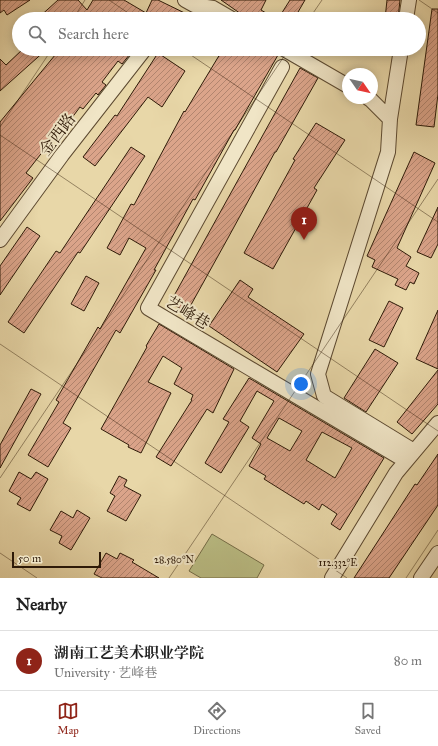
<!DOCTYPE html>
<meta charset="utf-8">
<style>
:root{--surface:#fff;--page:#f6f6f6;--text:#222;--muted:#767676;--line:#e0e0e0;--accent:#8f2418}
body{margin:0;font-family:"IM FELL Great Primer","Noto Serif SC",serif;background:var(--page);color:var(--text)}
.compass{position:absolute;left:342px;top:68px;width:36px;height:36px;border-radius:50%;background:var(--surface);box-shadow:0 2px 10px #0003;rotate:124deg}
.scale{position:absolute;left:12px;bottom:10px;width:89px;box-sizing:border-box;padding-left:4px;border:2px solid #2e1a08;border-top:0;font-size:11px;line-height:14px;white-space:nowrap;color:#2e1a08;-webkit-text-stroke:3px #f0e5c6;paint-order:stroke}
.you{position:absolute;left:301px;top:384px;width:14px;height:14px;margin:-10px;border:3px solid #fff;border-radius:50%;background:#1a73e8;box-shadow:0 0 0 6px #1a73e833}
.badge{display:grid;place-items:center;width:26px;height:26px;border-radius:50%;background:var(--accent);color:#fff;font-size:13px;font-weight:700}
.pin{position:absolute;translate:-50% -33px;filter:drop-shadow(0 1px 2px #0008)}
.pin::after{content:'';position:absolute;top:21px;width:14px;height:12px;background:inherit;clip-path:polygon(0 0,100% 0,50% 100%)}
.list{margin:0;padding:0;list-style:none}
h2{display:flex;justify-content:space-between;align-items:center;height:52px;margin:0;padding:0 16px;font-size:17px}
h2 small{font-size:13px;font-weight:400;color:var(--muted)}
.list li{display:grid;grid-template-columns:26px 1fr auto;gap:12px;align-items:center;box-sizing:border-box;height:60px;padding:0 16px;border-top:1px solid var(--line)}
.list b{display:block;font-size:15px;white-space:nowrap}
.list p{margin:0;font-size:13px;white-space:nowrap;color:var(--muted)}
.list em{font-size:13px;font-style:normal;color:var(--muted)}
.icon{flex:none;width:22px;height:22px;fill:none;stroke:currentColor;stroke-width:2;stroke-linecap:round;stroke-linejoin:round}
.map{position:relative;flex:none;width:438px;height:578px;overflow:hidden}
.search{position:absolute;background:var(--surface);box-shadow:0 2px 10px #0003;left:12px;right:12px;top:12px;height:44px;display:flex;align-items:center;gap:10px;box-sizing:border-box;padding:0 14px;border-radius:22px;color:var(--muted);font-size:15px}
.sheet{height:112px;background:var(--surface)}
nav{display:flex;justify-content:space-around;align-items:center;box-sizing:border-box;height:56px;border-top:1px solid var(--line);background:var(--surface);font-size:11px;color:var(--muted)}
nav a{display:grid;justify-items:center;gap:2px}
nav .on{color:var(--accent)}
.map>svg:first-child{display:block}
.pitch{fill:#babd84;stroke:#746c46}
.building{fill:url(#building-hatch);stroke:#2e1a08;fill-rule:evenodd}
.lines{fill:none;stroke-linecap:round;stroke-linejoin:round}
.minor-casing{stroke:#5c4930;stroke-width:16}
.minor{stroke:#f0e5c6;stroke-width:14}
.ticks{fill:none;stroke:#2e1a08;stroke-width:1;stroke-opacity:0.45}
.labels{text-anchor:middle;stroke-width:4;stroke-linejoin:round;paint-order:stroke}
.street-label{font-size:16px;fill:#2e1a08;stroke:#f0e5c6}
.ticks-label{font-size:10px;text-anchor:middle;fill:#2e1a08;stroke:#f0e5c6;stroke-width:4;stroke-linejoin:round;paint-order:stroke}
</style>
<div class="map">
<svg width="438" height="578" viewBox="0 0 438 578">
<defs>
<pattern id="building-hatch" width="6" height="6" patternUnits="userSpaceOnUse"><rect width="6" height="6" fill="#dba48a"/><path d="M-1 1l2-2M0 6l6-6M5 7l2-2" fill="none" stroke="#b2856f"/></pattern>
</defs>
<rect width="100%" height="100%" fill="#e8d7a8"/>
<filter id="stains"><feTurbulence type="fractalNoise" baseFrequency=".005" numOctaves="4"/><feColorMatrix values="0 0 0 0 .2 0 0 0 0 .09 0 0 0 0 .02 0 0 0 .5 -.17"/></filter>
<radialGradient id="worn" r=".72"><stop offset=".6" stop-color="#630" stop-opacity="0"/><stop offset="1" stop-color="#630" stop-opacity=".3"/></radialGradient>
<!-- pitch -->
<path class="pitch" d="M212,534L264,565L257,578H201L189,571Z"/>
<!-- building -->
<path class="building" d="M0,0H30L7,15L4,10L0,13Z
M58,0H78L87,10L93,0H124L146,13L152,0H158L197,19H37Z
M221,0H266L261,10L276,19H245L240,16L241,14Z
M290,0H305L294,19H278Z
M387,0H400L398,19H385Z
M432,9H438V94L434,127L416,125Z
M23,49H47L0,91V59L6,65Z
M60,49H134L122,64L118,61L102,82L106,85L98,95L96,93L83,109L80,107L53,143L51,141L26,173L33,178L0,221V122Z
M223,49H268L278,55L235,130H234L195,200L193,199L154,270H156L120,333L116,330L63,423L71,428L48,467L28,455L59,402L56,400L98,327L100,329L146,248L129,238L120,255L107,248L131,204L134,205L184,111L185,112Z
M158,53L185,71L162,107L148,97L95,166L83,157L115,115L117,116Z
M300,68L318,78L276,152H275L228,238L187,312L170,303Z
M316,123L345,140L314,188L317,190L273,269L244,253L295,160L293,159Z
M131,147L145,156L80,253L78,252L24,333L8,322L56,251L60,253Z
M414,152L435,163L397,248L411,257L406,266L419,273L414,284L410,282L406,290L395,285L398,279L372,267L375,260L367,256Z
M438,207V244L431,258L417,252Z
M27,227L40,236L0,295V266Z
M86,276L99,283L84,311L71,304Z
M240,280L253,289L248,297L304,334L277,372L209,326Z
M389,301L403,308L384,347L369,340Z
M438,310V369L416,359Z
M159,324L234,369L213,413L207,409L171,466L156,457L192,400H191L193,395L174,384L182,368L163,356L148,382L171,393L141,453L128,447L129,445L101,429L147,347L146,346Z
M375,349L398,363L366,412L344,398Z
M438,370V404L412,434L397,422Z
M249,378L384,458L340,530L331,524L337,514L322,504L319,510L306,501L304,504L264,479L266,476L249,466L261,444L252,438L274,401L257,391L240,421L249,427L221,473L205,463L229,422L223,419ZM279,418L302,431L290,451L267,438ZM322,432L352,448L335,478L306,460Z
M31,389L41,394L0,468V445Z
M438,454V505L389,578H354L415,484L417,485Z
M19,472L31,479L36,472L48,479L30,511L17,504L21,498L9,491Z
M119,476L127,480L124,486L141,495L126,521L107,511L115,496L110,493Z
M77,510L90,518L71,550L59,543L62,536L50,530L61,511L73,518Z
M106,553L117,559L120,553L134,560L132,562L159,578H102L94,574Z"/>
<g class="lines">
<!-- minor casing -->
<g class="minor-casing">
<path id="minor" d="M185,0L194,5L213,8L232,19
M406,19L409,0
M284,49L348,86
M282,67L148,308L406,461
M368,98L371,100L390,119L388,152L318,374L324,396L414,451
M390,119L401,49
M0,240L62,155L144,50
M332,578L396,473L438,423
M421,578L438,553"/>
</g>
<!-- minor -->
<use href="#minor" class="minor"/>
</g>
<!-- ticks -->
<path class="ticks" d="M109,0L137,19M419,0L438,13M73,19L85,0M309,19L322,0M182,49L438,222M0,127L52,49M0,135L438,431M0,344L347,578M0,478L289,49M0,553L37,578M169,578L438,179M406,578L438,530"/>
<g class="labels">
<!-- street labels -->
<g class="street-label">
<text transform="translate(57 134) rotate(-53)" y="6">金西路</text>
<text transform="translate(188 312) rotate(31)" y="6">艺峰巷</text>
</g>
</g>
<g class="ticks-label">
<text x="174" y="563">28.580°N</text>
<text x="338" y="566">112.332°E</text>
</g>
<rect width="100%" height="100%" filter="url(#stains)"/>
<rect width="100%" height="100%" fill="url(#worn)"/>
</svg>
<svg class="compass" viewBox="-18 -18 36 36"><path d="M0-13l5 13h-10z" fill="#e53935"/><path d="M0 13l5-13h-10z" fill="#767676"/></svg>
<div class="scale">50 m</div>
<div class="you"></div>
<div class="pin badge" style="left:304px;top:240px">1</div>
<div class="search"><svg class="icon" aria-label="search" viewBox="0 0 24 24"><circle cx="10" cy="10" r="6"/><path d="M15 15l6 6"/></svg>Search here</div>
</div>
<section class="sheet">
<h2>Nearby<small></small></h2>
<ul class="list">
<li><span class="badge">1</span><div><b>湖南工艺美术职业学院</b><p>University · 艺峰巷</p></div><em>80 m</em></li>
</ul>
</section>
<nav>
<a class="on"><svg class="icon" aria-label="map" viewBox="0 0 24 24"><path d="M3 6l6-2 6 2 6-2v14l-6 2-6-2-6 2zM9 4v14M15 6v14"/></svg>Map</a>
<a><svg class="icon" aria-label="directions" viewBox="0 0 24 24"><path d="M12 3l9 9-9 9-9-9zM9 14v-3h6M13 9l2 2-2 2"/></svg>Directions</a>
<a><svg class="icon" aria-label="saved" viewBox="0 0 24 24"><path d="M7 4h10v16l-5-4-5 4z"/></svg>Saved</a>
</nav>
